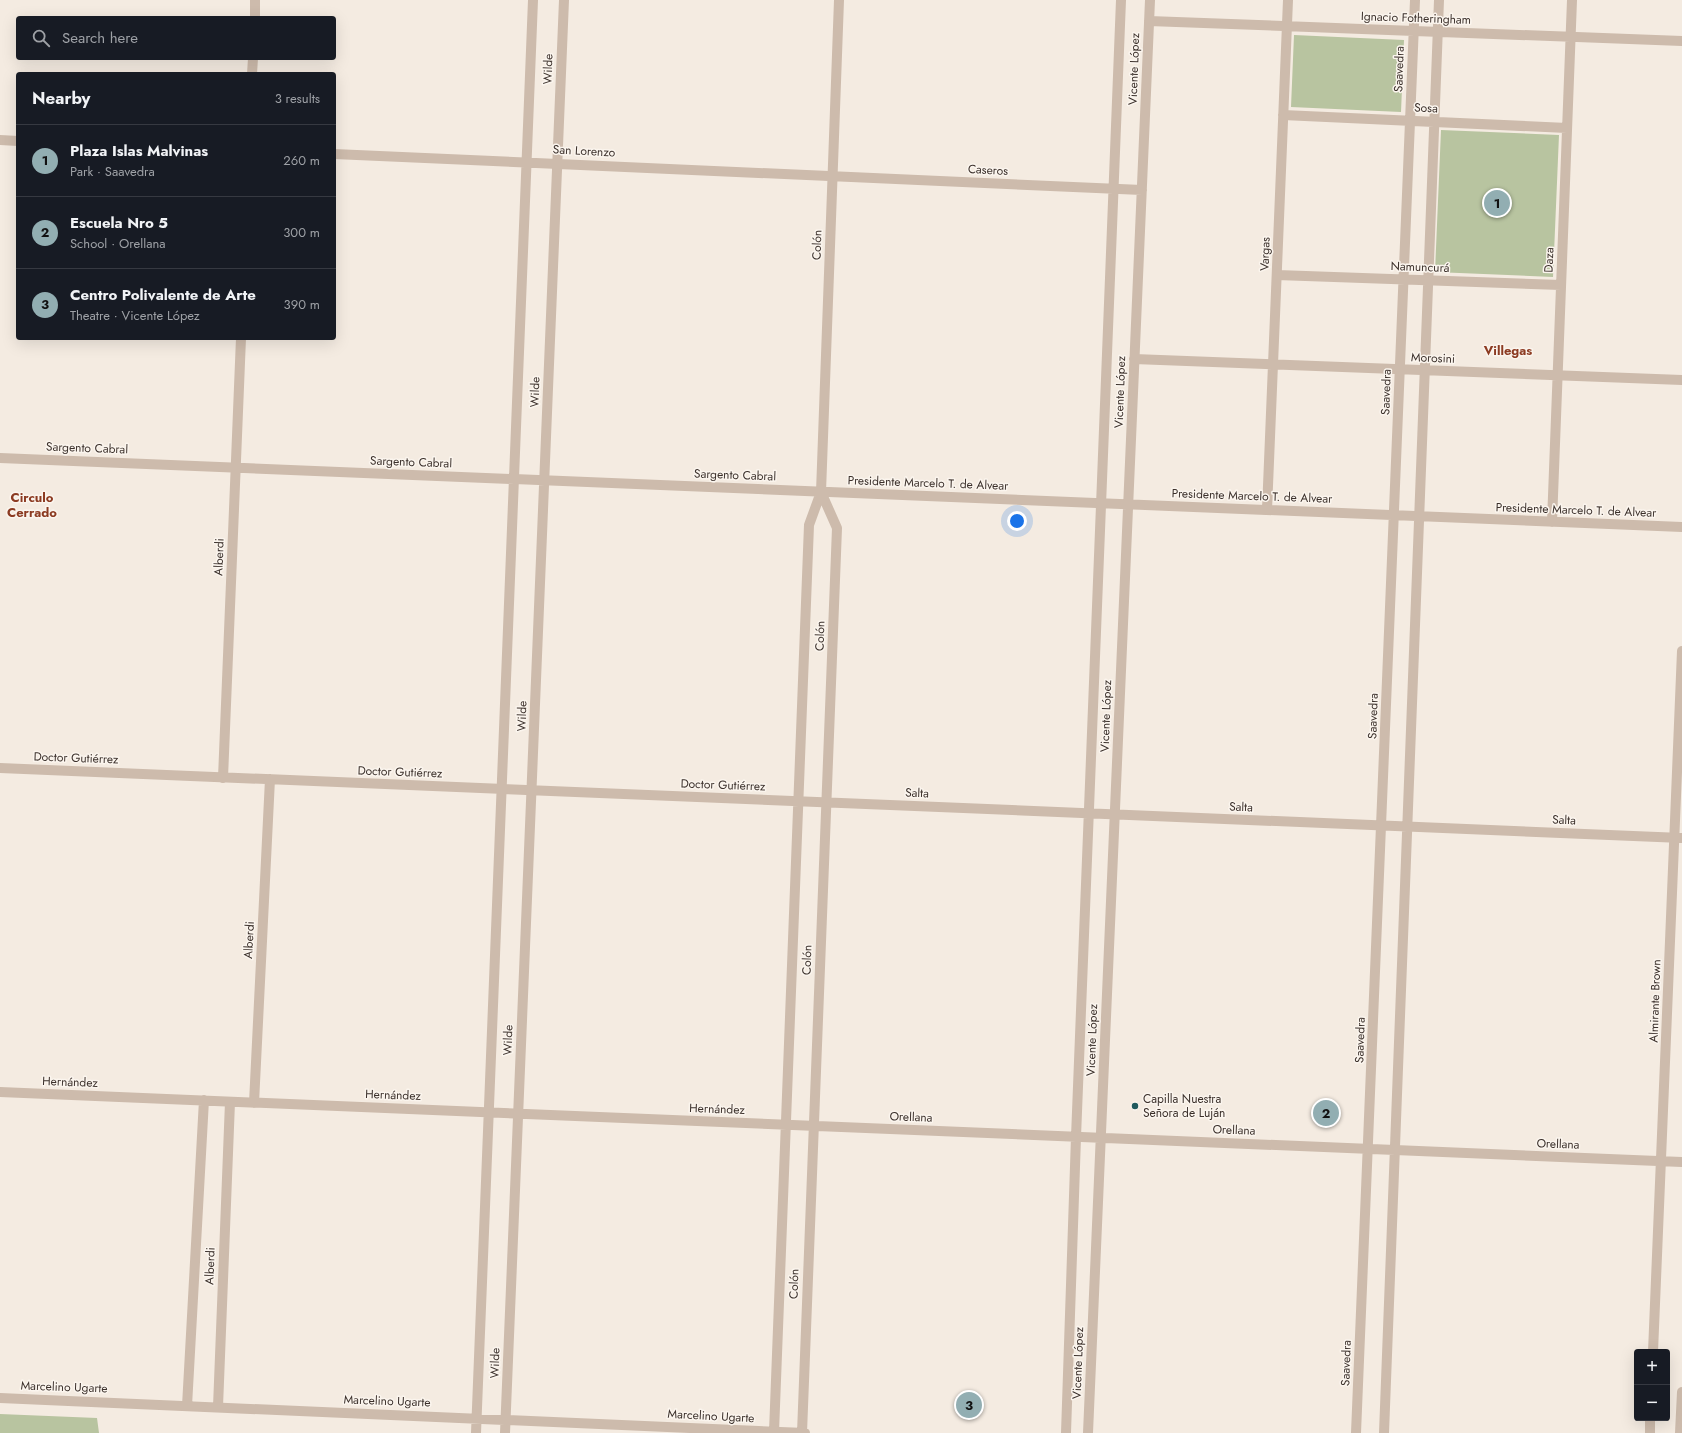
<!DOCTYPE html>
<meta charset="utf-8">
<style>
:root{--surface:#171b24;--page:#242831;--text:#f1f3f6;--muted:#9ea1a6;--line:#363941;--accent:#92aeb2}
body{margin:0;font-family:Jost,sans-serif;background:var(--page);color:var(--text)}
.controls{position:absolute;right:12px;bottom:12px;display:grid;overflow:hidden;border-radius:4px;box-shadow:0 4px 16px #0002}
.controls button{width:36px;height:36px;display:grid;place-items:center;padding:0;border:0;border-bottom:1px solid var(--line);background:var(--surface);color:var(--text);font:20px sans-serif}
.you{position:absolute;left:1017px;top:521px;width:14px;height:14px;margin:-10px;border:3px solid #fff;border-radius:50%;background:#1a73e8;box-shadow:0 0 0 6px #1a73e833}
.badge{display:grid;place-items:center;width:26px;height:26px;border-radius:50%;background:var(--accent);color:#111;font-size:13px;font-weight:700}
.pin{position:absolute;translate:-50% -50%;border:2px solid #fff;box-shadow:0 1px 4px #0006}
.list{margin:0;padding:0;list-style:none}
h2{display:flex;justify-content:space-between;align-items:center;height:52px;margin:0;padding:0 16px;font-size:17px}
h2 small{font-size:13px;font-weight:400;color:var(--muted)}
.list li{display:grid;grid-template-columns:26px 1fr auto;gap:12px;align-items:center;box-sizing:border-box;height:72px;padding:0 16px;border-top:1px solid var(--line)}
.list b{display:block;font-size:15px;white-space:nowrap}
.list p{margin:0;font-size:13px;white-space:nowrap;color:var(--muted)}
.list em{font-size:13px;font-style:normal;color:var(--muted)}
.icon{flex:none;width:22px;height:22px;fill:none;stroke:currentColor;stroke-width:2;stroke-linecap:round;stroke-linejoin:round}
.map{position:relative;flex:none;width:1682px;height:1433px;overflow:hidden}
.search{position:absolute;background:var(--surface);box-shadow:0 4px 16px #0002;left:16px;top:16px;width:320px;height:44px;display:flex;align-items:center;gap:10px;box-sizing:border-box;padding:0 14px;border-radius:4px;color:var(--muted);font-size:15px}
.panel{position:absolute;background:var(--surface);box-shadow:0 4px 16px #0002;left:16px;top:72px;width:320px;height:268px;border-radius:4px}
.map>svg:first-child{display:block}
.green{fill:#b8c4a0}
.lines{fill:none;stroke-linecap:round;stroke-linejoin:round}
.minor{stroke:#cdbbac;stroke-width:10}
.poi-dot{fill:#1f5a5e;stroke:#fbf5ee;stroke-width:1.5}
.labels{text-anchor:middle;stroke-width:3;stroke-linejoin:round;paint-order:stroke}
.street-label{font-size:12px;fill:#3b302b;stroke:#fbf5ee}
.poi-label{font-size:12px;fill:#3b302b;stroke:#fbf5ee;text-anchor:start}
.neighbourhood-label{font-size:13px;font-weight:bold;fill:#8c3b22;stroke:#fbf5ee}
</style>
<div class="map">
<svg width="1682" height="1433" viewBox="0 0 1682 1433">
<rect width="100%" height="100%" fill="#f4ebe1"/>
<!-- green -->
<path class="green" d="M1294,35L1404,40L1401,112L1291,107Z
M1441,130L1559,135L1553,277L1435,272Z
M0,1414L97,1418L99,1433H0Z"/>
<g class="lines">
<!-- minor -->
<path class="minor" d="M255,18V0
M1149,21L1682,41
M252,74L253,58
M1283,115L1567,128
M0,140L18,141
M334,154L1142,190
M1277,275L1561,285
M1134,359L1682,380
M0,458L1682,527
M1267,510L1288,0
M1552,522L1572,0
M0,768L1682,838
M223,778L241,338
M0,1092L1682,1162
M254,1103L270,779
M1653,1352L1682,651
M0,1398L805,1433
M187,1406L204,1100
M218,1407L230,1102
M774,1432L809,525L821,492L839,0
M476,1433L533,0
M505,1433L564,0
M802,1433L837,528L821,492
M1066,1433L1076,1137L1121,0
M1088,1433L1150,0
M1356,1433L1415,0
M1384,1433L1439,0
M1650,1433V1418
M1680,1433L1682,1392"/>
</g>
<!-- markers -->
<circle class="poi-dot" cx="1135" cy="1106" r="4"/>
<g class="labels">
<!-- street labels -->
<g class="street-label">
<text transform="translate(1416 18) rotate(2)" y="4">Ignacio Fotheringham</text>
<text transform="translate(548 69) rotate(-88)" y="4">Wilde</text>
<text transform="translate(1134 69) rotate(-88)" y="4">Vicente López</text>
<text transform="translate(1399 69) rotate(-88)" y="4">Saavedra</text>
<text transform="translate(1426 108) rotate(2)" y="4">Sosa</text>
<text transform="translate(584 151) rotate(3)" y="4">San Lorenzo</text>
<text transform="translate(988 170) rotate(3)" y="4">Caseros</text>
<text transform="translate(817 245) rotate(-88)" y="4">Colón</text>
<text transform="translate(1265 254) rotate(-88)" y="4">Vargas</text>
<text transform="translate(1549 260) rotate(-88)" y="4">Daza</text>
<text transform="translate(1420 267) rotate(2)" y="4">Namuncurá</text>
<text transform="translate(1433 358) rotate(2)" y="4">Morosini</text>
<text transform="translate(535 392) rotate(-88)" y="4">Wilde</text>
<text transform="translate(1120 392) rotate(-88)" y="4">Vicente López</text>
<text transform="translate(1386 392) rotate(-88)" y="4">Saavedra</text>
<text transform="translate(87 448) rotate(2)" y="4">Sargento Cabral</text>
<text transform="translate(411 462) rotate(2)" y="4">Sargento Cabral</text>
<text transform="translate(735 475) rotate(2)" y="4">Sargento Cabral</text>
<text transform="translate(928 483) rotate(2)" y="4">Presidente Marcelo T. de Alvear</text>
<text transform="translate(1252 496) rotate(2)" y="4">Presidente Marcelo T. de Alvear</text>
<text transform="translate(1576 510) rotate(2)" y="4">Presidente Marcelo T. de Alvear</text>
<text transform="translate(219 557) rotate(-88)" y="4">Alberdi</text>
<text transform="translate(820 636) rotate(-88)" y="4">Colón</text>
<text transform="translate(522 716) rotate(-88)" y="4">Wilde</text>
<text transform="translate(1106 716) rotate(-88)" y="4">Vicente López</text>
<text transform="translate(1373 716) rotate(-88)" y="4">Saavedra</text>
<text transform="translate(76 758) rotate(2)" y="4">Doctor Gutiérrez</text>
<text transform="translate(400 772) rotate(2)" y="4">Doctor Gutiérrez</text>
<text transform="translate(723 785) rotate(2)" y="4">Doctor Gutiérrez</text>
<text transform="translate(917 793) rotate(2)" y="4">Salta</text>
<text transform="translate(1241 807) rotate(2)" y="4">Salta</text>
<text transform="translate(1564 820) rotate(2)" y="4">Salta</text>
<text transform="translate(249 940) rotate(-87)" y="4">Alberdi</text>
<text transform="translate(807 960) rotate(-88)" y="4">Colón</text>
<text transform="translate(1655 1001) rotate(-88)" y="4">Almirante Brown</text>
<text transform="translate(508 1040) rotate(-88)" y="4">Wilde</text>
<text transform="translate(1092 1040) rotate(-88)" y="4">Vicente López</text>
<text transform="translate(1360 1040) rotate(-88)" y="4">Saavedra</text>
<text transform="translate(70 1082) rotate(2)" y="4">Hernández</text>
<text transform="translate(393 1095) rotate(2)" y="4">Hernández</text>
<text transform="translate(717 1109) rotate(2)" y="4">Hernández</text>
<text transform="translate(911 1117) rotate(2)" y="4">Orellana</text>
<text transform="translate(1234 1130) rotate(2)" y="4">Orellana</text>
<text transform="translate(1558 1144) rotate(2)" y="4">Orellana</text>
<text transform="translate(210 1266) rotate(-88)" y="4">Alberdi</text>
<text transform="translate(794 1284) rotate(-88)" y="4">Colón</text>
<text transform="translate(495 1363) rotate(-88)" y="4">Wilde</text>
<text transform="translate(1078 1363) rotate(-88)" y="4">Vicente López</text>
<text transform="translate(1346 1363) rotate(-88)" y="4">Saavedra</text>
<text transform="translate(64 1387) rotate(2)" y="4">Marcelino Ugarte</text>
<text transform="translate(387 1401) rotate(2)" y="4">Marcelino Ugarte</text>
<text transform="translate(711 1416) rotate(3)" y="4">Marcelino Ugarte</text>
</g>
<!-- poi labels -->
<g class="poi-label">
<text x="1143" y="1103">Capilla Nuestra<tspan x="1143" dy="14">Señora de Luján</tspan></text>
</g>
<!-- neighbourhood labels -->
<g class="neighbourhood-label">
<text x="1508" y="355">Villegas</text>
<text x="32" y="502">Circulo<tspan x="32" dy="15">Cerrado</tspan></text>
</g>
</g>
</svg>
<div class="controls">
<button>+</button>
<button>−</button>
</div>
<div class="you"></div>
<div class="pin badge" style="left:1497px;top:203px">1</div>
<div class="pin badge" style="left:1326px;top:1113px">2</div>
<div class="pin badge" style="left:969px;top:1405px">3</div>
<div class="search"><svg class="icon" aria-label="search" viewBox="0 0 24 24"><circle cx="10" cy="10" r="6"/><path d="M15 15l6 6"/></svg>Search here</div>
<section class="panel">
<h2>Nearby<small>3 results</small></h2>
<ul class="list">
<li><span class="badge">1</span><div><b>Plaza Islas Malvinas</b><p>Park · Saavedra</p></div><em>260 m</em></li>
<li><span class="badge">2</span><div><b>Escuela Nro 5</b><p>School · Orellana</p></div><em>300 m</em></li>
<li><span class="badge">3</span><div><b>Centro Polivalente de Arte</b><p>Theatre · Vicente López</p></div><em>390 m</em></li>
</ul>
</section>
</div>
